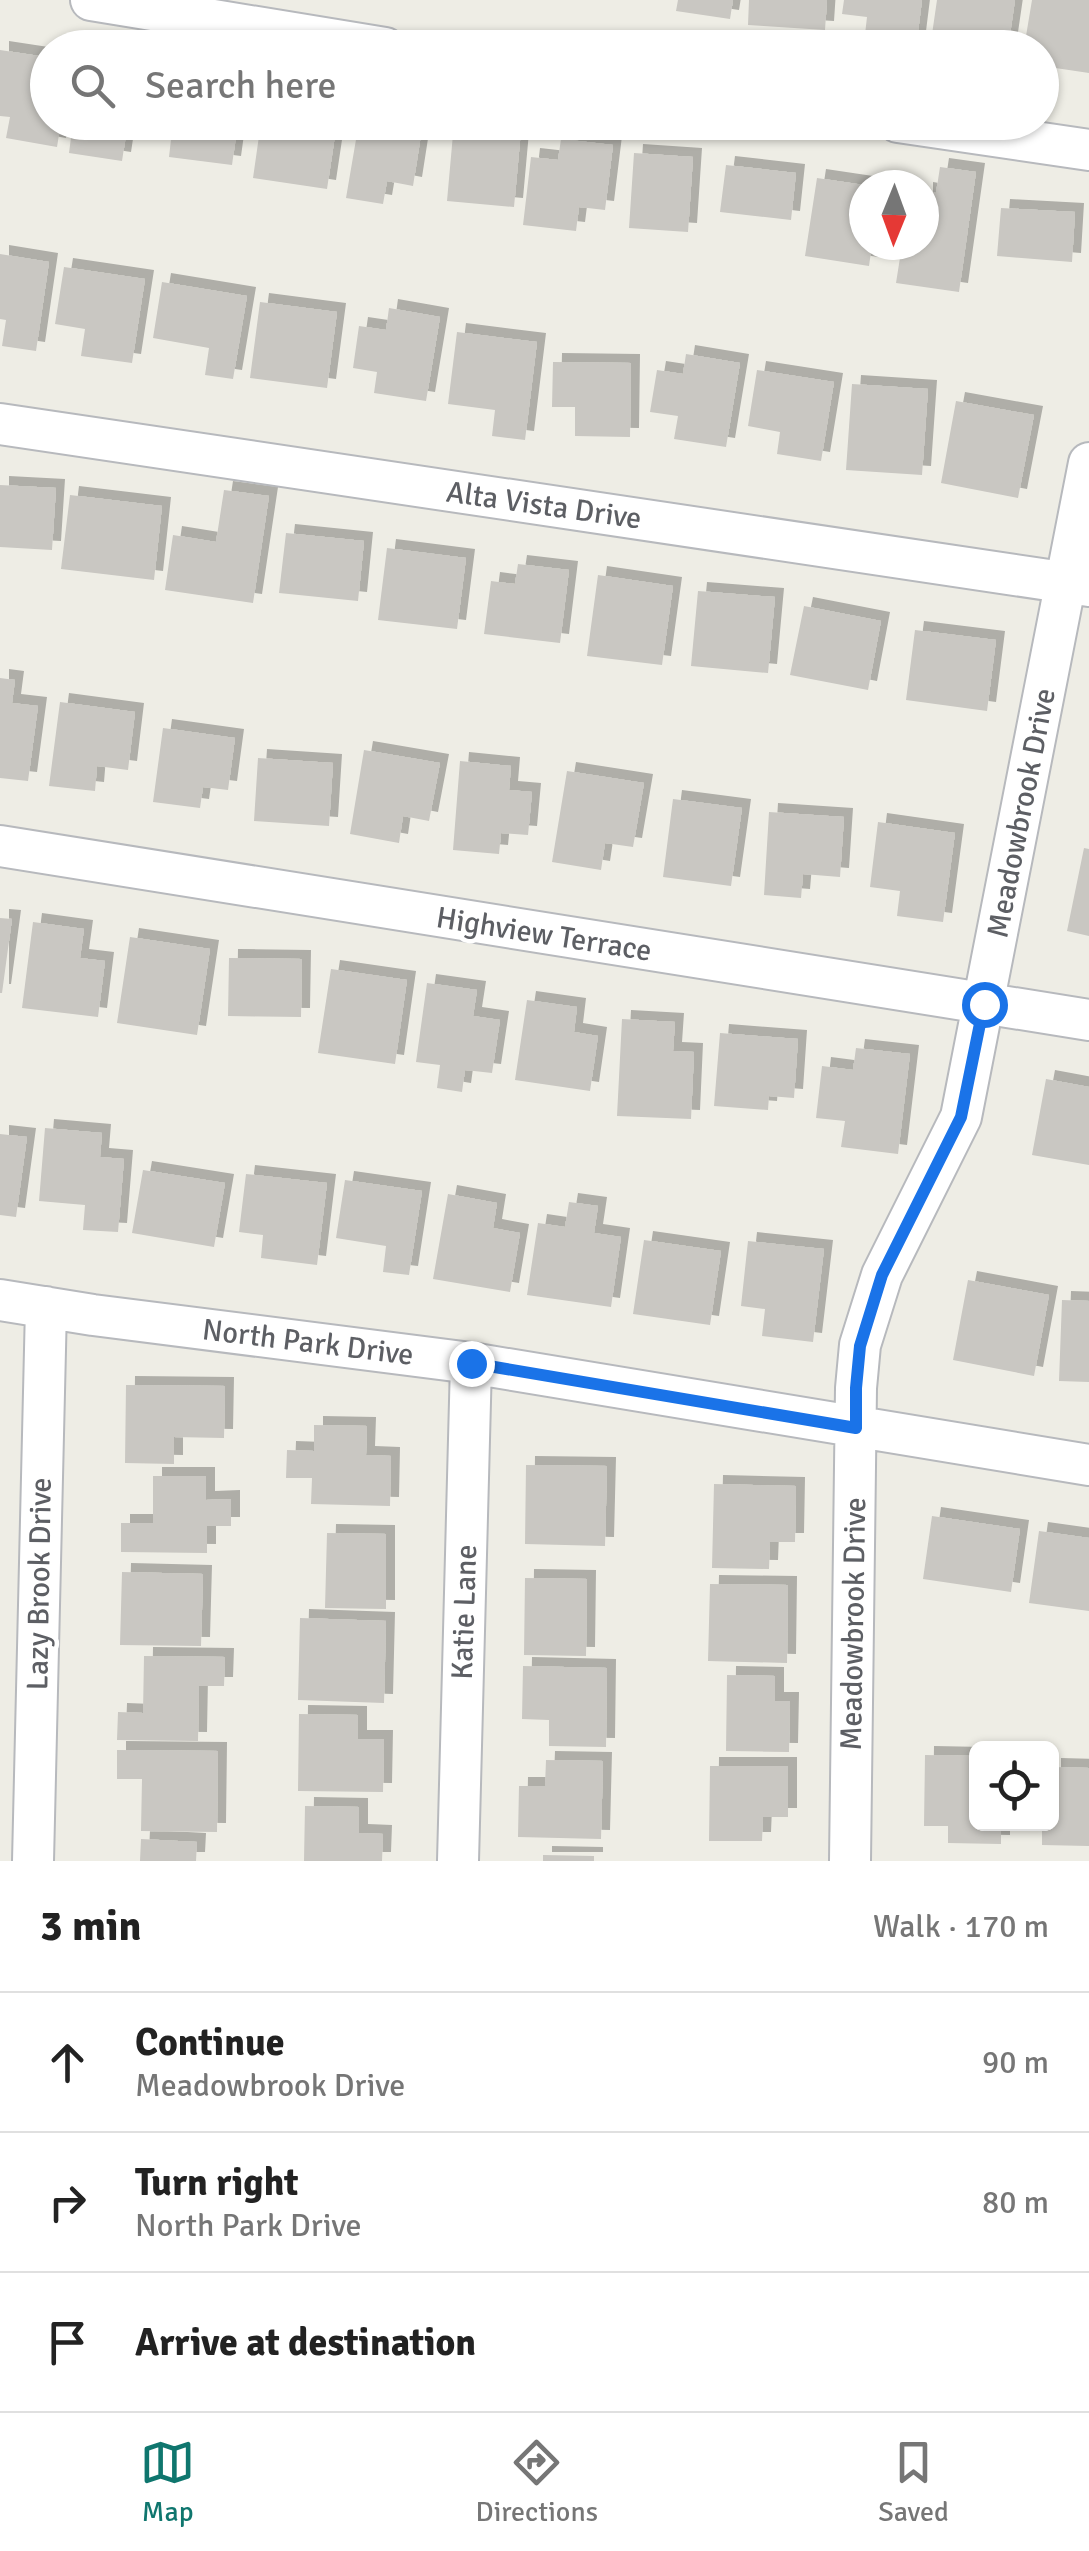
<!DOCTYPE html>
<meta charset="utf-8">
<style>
:root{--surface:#fff;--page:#f6f6f6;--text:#222;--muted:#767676;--line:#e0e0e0;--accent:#0f766e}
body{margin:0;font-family:Signika,sans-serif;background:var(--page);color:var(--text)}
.controls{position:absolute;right:30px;bottom:30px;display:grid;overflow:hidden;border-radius:15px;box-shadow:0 2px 8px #0004}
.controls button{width:90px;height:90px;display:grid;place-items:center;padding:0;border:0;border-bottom:2px solid var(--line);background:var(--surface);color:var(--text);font:50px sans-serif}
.compass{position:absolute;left:849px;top:170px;width:90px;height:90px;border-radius:50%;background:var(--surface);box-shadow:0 2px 8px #0004;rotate:181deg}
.stop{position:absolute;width:30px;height:30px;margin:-22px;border:8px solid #1a73e8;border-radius:50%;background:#fff}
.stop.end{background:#1a73e8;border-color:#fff;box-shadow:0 2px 10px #0008}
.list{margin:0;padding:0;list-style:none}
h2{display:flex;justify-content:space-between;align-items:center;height:130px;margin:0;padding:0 40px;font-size:42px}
h2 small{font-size:32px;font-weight:400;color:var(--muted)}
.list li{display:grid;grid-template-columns:65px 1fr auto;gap:30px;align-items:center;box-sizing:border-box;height:140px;padding:0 40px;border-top:2px solid var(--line)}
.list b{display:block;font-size:38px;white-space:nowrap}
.list p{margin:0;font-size:32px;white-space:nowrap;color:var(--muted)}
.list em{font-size:32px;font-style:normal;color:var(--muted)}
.icon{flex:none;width:55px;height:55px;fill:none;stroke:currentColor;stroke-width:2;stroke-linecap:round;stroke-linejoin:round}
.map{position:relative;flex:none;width:1089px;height:1861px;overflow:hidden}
.search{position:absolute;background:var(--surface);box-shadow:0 2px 8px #0004;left:30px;right:30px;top:30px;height:110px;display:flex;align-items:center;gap:25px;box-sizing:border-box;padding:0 35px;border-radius:55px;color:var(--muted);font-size:38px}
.sheet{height:550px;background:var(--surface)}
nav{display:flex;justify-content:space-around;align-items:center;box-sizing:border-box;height:140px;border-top:2px solid var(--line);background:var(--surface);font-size:28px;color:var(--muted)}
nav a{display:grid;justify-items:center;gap:5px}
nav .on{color:var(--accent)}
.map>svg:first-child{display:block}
.building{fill:#c9c7c2;filter:url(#shadow)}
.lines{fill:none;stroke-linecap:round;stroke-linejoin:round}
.minor-casing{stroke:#b7b9bd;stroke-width:44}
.minor{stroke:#fff;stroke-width:40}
.route{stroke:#1a73e8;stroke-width:12}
.labels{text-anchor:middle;stroke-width:9;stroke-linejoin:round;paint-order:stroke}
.street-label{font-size:30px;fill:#5d5f64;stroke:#fff}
</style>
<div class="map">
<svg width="1089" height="1861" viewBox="0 0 1089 1861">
<defs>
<filter id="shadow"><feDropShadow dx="9" dy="-9" stdDeviation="0" flood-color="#0004"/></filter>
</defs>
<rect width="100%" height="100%" fill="#eeede5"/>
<!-- building -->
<path class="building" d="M678,0H733L730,19L676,11Z
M749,0H827L825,30L748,25Z
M844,0H922L916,48L864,43L867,17L842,14Z
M937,0H1015L1008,48H930Z
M1032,0H1089V73L1042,66V48H1024Z
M0,50L46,57L41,81L48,82V122H61L57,147L6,138L10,117L0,116Z
M73,122H154L152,139L126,135L122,161L69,153Z
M173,122H238L232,165L169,157Z
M261,122L290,126V122H337L327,189L253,178Z
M359,122H423L413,186L387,181L383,204L346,198Z
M454,123L521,130L514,207L447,201Z
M561,139L613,145L605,210L579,207L576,231L523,225L531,157L558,160Z
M634,153L693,157L688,232L629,228Z
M726,165L796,173L791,220L720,212Z
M940,167L976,172L959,292L896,283L902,245H924V191L936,193Z
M817,178L864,185V245H872L869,266L805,256Z
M1001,208L1075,212L1072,262L997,256Z
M0,254L49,262L36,351L2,346L6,320L0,319Z
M64,267L145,279L132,363L81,356L85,329L55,324Z
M162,282L247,296L233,379L205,375L209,348L153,338Z
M260,302L337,312L327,388L250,378Z
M389,308L440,317L426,401L374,393L377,372L353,368L359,326L386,330Z
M457,332L537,342L525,440L492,436L495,410L448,404Z
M686,354L740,363L726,447L674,439L678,416L650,412L657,370L683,374Z
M553,362L631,363L630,437L575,436V407H552Z
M757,370L834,382L821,461L777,454L780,432L748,426Z
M852,384L928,389L922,475L846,470Z
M956,401L1034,415L1018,498L941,483Z
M0,485L56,488L52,550L0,547Z
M224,490L269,496L253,603L165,590L173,535L216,542Z
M70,495L162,506L154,580L61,569Z
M286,533L364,541L358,601L279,593Z
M387,548L466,558L457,629L378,620Z
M518,564L569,570L560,643L484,634L491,581L515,584Z
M598,575L673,586L662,665L587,656Z
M698,591L775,597L768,673L691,666Z
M804,606L881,621L868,690L790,675Z
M915,630L996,640L987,711L906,700Z
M0,678L15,680L12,703L38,706L28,781L0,778Z
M60,702L135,712L128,770L97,766L95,791L49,786Z
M163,728L235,738L228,790L203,787L200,808L153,802Z
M364,750L440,763L429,821L403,816L399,843L350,834Z
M258,758L333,763L329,826L254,821Z
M460,761L511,766L509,790L532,792L528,835L501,833L499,854L453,850Z
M567,771L644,783L633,847L605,843L601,870L552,862Z
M673,799L742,808L731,886L663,877Z
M769,812L844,817L840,877L803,874L801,898L764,895Z
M878,822L955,833L943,922L897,916L900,891L870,887Z
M1084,848L1089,849V936L1067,931Z
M0,918L12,919L2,993H0Z
M33,922L84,929L80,958L105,961L98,1017L22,1008Z
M130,937L210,949L197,1035L117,1023Z
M229,958L302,959L301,1017L228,1016Z
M331,969L407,980L395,1064L318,1053Z
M427,983L477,990L473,1016L500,1020L492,1073L465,1070L462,1092L437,1088L440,1065L416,1062Z
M527,1000L577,1007L574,1032L598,1036L590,1091L515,1080Z
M622,1019L675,1022L673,1051L694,1052L691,1119L617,1116Z
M720,1033L798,1039L794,1098L769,1096L768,1110L714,1106Z
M856,1048L910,1054L898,1154L841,1147L845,1121L816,1118L822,1066L853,1070Z
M1046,1079L1089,1087V1165L1032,1155Z
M45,1128L102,1133L100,1157L124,1159L118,1232L83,1230L85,1205L39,1201Z
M0,1134L27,1137L16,1217L0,1215Z
M143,1170L225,1183L214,1247L132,1233Z
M246,1174L327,1183L317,1265L261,1258L263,1235L239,1232Z
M345,1180L422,1191L409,1275L383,1272L386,1246L336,1238Z
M448,1194L497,1203L493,1228L520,1233L510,1292L433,1279Z
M569,1202L598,1206L594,1233L621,1237L611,1307L527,1295L538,1223L565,1227Z
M644,1240L721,1251L710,1325L633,1314Z
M748,1241L824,1249L813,1342L762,1336L765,1309L741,1306Z
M968,1280L1049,1295L1034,1376L953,1360Z
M1062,1300L1089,1301V1382L1059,1381Z
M126,1385L225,1386L224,1438L174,1437V1464L125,1463Z
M314,1425L367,1426L366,1455L391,1456L390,1506L311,1504L312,1478H286L287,1450L314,1451Z
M526,1465L607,1466L605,1546L525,1544Z
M153,1476H206V1500L231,1499V1526H207V1553L121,1552V1523H153Z
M714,1484L796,1486L795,1542H770L769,1569L712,1568Z
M932,1516L1020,1529L1011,1592L923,1579Z
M1039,1531L1089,1538V1611L1029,1603Z
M327,1533L386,1534V1609L325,1608Z
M122,1572L203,1574L201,1646L120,1645Z
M525,1578L587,1579L586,1656L524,1655Z
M710,1584L788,1585L787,1663L708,1661Z
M300,1618L386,1621L384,1703L298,1700Z
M144,1656L225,1657L224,1686H199L198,1741L117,1740L118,1712L143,1713Z
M523,1666L607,1668L606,1747L549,1746V1720L522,1719Z
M727,1675L775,1676V1701H790L789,1752L726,1751Z
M299,1714L358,1715V1739H384L383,1792L298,1791Z
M117,1750L218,1751L217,1832L141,1831L142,1779H117Z
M925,1755L976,1756V1824H1001V1844L948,1843V1826H924Z
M546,1760L603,1761L601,1839L518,1837L519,1786H545Z
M710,1766H788V1817H763L762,1841H709Z
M1052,1767L1089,1768V1846L1042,1845V1824H1052Z
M305,1806L359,1807V1833L383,1834L382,1861H304Z
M141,1839L197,1842L196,1861H140Z
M543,1855L594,1856V1861H543Z"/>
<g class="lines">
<!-- minor casing -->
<g class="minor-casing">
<path id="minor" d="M91,0L385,48
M898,122L1089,150
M0,424L1089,586
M0,846L1089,1020
M0,1300L93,1315L471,1363L1089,1465
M33,1861L46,1307
M458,1861L471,1363
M850,1861L856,1388L860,1345L882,1275L961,1117L1089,463"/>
</g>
<!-- minor -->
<use href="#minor" class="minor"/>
</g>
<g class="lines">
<!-- route -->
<path class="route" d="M471,1363L856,1428V1388L860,1346L882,1275L961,1117L984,1004"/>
</g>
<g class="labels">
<!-- street labels -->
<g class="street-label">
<text transform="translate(544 505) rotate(8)" y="10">Alta Vista Drive</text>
<text transform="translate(1021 813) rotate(-79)" y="10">Meadowbrook Drive</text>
<text transform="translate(544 934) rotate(9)" y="10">Highview Terrace</text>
<text transform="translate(308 1342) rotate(7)" y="10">North Park Drive</text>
<text transform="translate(39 1584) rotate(-89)" y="10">Lazy Brook Drive</text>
<text transform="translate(464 1612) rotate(-88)" y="10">Katie Lane</text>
<text transform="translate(853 1624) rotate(-89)" y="10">Meadowbrook Drive</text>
</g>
</g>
</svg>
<div class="controls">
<button><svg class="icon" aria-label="locate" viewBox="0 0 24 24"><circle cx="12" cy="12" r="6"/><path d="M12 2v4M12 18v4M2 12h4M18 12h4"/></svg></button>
</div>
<svg class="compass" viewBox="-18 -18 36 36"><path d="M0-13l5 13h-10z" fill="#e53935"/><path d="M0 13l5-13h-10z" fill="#767676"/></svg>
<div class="stop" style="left:984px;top:1004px"></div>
<div class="stop end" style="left:471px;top:1363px"></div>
<div class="search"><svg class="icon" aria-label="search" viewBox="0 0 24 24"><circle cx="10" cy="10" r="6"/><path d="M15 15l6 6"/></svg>Search here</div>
</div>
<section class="sheet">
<h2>3 min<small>Walk · 170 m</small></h2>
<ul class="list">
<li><svg class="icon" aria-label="ahead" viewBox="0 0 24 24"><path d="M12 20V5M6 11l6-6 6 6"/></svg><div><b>Continue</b><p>Meadowbrook Drive</p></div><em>90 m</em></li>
<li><svg class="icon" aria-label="right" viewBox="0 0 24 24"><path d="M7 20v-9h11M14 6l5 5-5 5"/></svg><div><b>Turn right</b><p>North Park Drive</p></div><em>80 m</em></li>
<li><svg class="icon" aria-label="arrive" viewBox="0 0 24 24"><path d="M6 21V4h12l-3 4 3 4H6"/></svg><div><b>Arrive at destination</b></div></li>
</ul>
</section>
<nav>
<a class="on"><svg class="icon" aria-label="map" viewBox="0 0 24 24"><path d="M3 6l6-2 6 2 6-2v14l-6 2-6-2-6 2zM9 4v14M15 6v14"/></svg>Map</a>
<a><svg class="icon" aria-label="directions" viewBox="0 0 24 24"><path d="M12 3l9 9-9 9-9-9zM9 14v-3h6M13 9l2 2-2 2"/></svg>Directions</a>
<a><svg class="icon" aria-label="saved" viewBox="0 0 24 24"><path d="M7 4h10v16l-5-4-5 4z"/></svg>Saved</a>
</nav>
